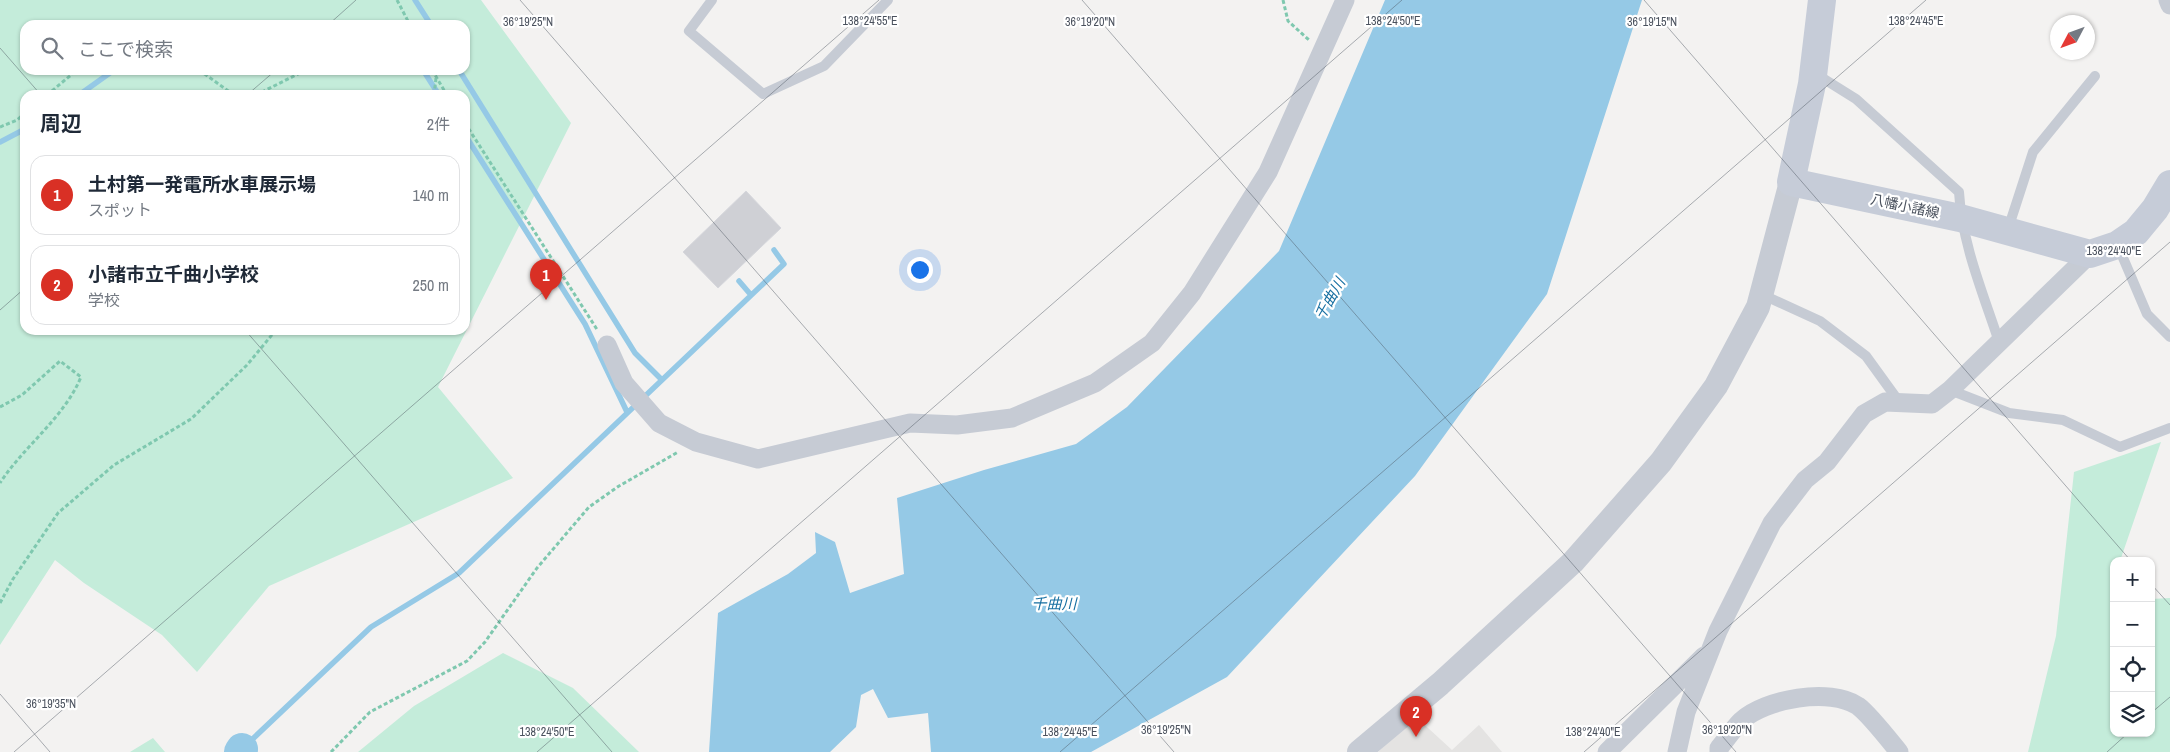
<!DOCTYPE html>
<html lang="ja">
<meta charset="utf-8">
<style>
:root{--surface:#fff;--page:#f2f2f3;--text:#1f2937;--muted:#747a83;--line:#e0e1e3;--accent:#d93025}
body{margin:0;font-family:"Archivo Narrow","Noto Sans JP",sans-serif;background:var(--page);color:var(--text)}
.controls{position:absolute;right:15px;bottom:15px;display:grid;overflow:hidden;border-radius:10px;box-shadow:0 1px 4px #0004}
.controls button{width:45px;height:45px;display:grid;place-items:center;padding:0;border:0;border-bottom:1px solid var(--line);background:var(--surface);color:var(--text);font:25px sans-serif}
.compass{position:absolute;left:2050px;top:15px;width:45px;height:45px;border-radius:50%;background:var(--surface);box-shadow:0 1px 4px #0004;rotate:229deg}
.you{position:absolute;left:919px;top:269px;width:18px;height:18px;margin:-12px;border:4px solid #fff;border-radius:50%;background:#1a73e8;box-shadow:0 0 0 8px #1a73e833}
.badge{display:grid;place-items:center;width:32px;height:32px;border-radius:50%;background:var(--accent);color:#fff;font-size:16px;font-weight:700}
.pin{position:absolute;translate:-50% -41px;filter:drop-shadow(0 1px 2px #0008)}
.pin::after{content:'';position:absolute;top:26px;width:18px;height:15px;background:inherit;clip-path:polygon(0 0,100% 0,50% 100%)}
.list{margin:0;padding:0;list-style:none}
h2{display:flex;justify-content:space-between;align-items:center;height:65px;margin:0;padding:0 20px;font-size:21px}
h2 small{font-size:16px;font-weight:400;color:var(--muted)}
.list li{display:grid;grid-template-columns:32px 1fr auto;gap:15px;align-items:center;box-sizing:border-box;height:80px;margin:0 10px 10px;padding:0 10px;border:1px solid var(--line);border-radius:15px}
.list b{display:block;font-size:19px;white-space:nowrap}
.list p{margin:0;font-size:16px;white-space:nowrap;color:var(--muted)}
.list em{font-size:16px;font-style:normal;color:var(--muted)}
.icon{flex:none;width:28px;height:28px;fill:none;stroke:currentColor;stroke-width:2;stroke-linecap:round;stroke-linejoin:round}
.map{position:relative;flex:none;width:2170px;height:752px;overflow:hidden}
.search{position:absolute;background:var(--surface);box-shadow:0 1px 4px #0004;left:20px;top:20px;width:450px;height:55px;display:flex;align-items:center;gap:12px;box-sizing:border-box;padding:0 18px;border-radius:15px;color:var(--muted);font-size:19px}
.panel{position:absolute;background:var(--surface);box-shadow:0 1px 4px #0004;left:20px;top:90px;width:450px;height:245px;border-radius:15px}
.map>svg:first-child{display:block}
.education{fill:#e4e3e2}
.green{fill:#c4ecda;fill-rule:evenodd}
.water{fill:#95c9e6}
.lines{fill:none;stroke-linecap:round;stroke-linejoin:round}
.stream{stroke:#95c9e6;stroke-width:5.5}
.river{stroke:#95c9e6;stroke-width:32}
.building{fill:#cfd0d5;stroke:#d6d7dc}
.path{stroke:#7fc8af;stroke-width:3;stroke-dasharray:4 2.5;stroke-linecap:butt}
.service{stroke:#c6cbd4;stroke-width:10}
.minor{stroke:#c6cbd4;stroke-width:19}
.tertiary{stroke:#c6cbd4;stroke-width:24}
.secondary{stroke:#c6ccd8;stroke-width:28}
.ticks{fill:none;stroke:#4a515d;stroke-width:1;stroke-opacity:0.45}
.labels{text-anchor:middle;stroke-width:4.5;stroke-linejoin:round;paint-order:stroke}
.street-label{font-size:14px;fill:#4a515d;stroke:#fff}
.water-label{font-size:15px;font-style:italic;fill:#1870a2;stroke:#fff}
.ticks-label{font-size:12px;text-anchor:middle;fill:#4a515d;stroke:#fff;stroke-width:4.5;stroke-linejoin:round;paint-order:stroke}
</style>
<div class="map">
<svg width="2170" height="752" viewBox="0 0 2170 752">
<rect width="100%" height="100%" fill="#f3f2f1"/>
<!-- education -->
<path class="education" d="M1416,717L1452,750L1479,725L1502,752H1378Z"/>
<!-- green -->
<path class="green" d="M0,0H481L571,123L438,387L513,478L269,586L197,672L162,635L84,583L55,560L0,645ZM25,25H465V70H25ZM25,95H465V330H25Z
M2161,442L2120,561H2114V589L2111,602H2114V733H2151V599L2170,598V752H2028L2056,636L2074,472Z
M503,653L573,688L639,752H358L414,706Z
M153,738L165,752H130Z"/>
<!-- water -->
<path class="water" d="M1385,0H1642L1547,294L1415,476L1227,677L1091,752H931L928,713L888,718L873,689L861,695L856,727L830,752H709L718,613L788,574L816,553L815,532L835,542L850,593L904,574L897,498L984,470L1076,444L1127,407L1279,251Z"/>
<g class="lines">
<!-- stream -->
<path class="stream" d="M415,0L431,25
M423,70L439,95
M459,70L635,353L661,379
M79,95L114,70
M465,135L585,324L627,412
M0,142L25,129
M739,281L751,295
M242,749L371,627L459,573L784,264L774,250"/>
<!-- river -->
<path class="river" d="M240,752L242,749"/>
</g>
<!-- building -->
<path class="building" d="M746,191L781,228L718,288L683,252Z"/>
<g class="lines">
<!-- path -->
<path class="path" d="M397,0L410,25
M1283,0L1288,21L1309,40
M199,70L234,95
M432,70L447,95
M47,95L77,70
M256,95L306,70
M434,95L436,78
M465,123L598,331
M0,127L17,120L25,113
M0,407L22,395L60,361L81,377C64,418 24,446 0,483
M0,603L13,579L58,513L114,465L191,419L247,365L276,330
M331,752L370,712L467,661L485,642L537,568L589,507L619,486L678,452"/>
<!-- service -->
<path class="service" d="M712,0L689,31L763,94L824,66L888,0
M1816,74L1856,99L1959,192C1962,244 1983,293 1999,342
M2008,229L2033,152L2095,76
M2118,246L2147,314L2170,337
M1761,294L1820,321L1866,356L1900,403
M1950,390L2009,413L2063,420L2120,447L2170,428"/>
<!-- minor -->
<path class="minor" d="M2168,0L2170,5
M607,345L624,383L659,423L696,442L758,459L910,423L957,425L1012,418L1095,383L1152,343L1192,293L1268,172L1345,0
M1607,752L1704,656
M1677,752L1686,712L1718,631L1772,523L1805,480L1827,462L1864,414L1885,402L1932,404L1950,390L2090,254
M1719,752V748C1726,740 1733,729 1741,721C1765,699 1830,687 1858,706C1869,714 1890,741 1899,752"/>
<!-- tertiary -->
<path class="tertiary" d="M1359,752L1440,684L1573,562L1661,462L1716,386L1758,307L1791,182"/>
<!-- secondary -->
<path class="secondary" d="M1822,0L1812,84L1791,182L1960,218L2090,254L2117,245L2136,232L2155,209L2170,184"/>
</g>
<!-- ticks -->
<path class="ticks" d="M520,0L1174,752M1082,0L1736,752M1644,0L2131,561M328,25L356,0M0,48L41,95M247,95L276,70M0,310L25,288M245,330L612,752M2151,584L2170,605M0,694L50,752M2151,713L2170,697M14,752L879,0M537,752L1402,0M1060,752L1926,0M1584,752L2170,242M2107,752L2128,733"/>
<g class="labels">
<!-- street labels -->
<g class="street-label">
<text transform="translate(1905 206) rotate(12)" y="5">八幡小諸線</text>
</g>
<!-- water labels -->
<g class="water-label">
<text transform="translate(1330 299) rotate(-60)" y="5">千曲川</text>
<text x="1054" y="609">千曲川</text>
</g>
</g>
<g class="ticks-label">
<text x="870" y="25">138°24'55"E</text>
<text x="1393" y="25">138°24'50"E</text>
<text x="1916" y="25">138°24'45"E</text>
<text x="528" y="26">36°19'25"N</text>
<text x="1090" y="26">36°19'20"N</text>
<text x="1652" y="26">36°19'15"N</text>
<text x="2114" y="255">138°24'40"E</text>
<text x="51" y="708">36°19'35"N</text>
<text x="1166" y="734">36°19'25"N</text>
<text x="1727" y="734">36°19'20"N</text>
<text x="547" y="736">138°24'50"E</text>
<text x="1070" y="736">138°24'45"E</text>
<text x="1593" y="736">138°24'40"E</text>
</g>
</svg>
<div class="controls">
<button>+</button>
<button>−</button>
<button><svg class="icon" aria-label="locate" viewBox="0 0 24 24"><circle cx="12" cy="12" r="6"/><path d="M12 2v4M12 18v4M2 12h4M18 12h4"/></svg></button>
<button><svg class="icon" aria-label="layers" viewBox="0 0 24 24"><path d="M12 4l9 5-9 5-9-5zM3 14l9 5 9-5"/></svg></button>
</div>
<svg class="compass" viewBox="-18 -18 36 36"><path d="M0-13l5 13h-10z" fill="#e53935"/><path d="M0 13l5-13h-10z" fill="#747a83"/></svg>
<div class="you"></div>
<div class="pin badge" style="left:546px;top:300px">1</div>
<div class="pin badge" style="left:1416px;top:737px">2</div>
<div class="search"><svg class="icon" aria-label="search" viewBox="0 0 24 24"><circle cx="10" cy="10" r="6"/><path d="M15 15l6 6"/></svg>ここで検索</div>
<section class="panel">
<h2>周辺<small>2件</small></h2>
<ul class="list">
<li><span class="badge">1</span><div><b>土村第一発電所水車展示場</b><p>スポット</p></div><em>140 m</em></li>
<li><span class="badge">2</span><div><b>小諸市立千曲小学校</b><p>学校</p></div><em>250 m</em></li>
</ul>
</section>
</div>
